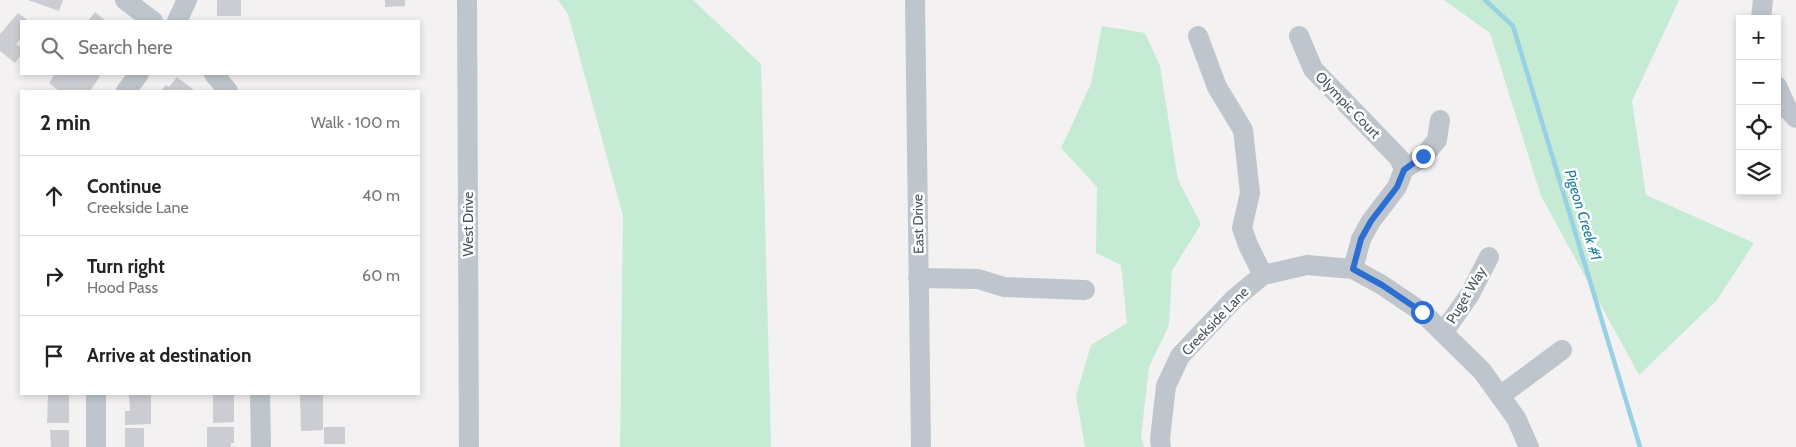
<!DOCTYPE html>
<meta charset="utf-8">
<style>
:root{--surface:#fff;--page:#f2f2f2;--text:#222;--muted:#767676;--line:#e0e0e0}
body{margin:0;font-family:Cabin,sans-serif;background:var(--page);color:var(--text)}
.controls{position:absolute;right:15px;top:15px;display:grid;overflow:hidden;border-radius:0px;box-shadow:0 2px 8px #0003}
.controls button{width:45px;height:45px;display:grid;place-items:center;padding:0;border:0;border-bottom:1px solid var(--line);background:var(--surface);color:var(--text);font:25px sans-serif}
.stop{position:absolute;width:15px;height:15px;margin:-11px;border:4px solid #2d6ed1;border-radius:50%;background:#fff}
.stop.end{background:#2d6ed1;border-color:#fff;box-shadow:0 1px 5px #0008}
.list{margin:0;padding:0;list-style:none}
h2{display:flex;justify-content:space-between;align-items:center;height:65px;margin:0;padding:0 20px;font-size:21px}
h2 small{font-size:16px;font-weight:400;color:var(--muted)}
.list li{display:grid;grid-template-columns:32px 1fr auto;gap:15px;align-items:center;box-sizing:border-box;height:80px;padding:0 20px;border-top:1px solid var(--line)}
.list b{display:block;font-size:19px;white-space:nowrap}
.list p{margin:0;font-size:16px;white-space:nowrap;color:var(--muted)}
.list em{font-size:16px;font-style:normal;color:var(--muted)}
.icon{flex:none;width:28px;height:28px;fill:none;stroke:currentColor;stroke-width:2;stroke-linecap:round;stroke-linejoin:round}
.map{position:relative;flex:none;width:1796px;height:447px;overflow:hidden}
.search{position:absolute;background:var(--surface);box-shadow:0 2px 8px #0003;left:20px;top:20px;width:400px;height:55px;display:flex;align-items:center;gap:12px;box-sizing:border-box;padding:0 18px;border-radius:0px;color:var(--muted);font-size:19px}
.panel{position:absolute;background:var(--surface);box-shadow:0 2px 8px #0003;left:20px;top:90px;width:400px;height:305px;border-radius:0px}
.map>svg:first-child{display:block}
.green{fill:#c5ebd5}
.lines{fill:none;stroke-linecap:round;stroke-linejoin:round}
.stream{stroke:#97d1e3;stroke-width:4.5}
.building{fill:#cbcdd3}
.minor{stroke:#bec5cc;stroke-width:20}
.route{stroke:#2d6ed1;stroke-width:6}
.labels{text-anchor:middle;stroke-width:5;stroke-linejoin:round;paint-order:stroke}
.street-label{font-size:14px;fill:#4b535d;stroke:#fff}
.water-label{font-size:15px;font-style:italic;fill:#1c7e9e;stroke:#fff}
</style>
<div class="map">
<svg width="1796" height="447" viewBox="0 0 1796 447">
<rect width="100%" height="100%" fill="#f3f1f1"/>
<!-- green -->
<path class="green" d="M558,0H693L761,64L771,447H620L623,216L568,14Z
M1444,0H1679L1632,101L1646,195L1754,243L1717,300L1639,375L1541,196L1490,33Z
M1102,26L1145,33L1160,66L1178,180L1201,224L1172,271L1169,325L1149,367L1141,436L1144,447H1085L1076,396L1091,345L1127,323L1121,265L1096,253L1097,187L1061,148L1091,84Z"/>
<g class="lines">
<!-- stream -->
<path class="stream" d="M1485,0L1513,26L1640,447"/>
</g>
<!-- building -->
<path class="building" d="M28,0H63L59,11Z
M217,0H241V16H217Z
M385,0H405V6L385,7Z
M95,12L106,21H88Z
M18,13L29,21H21V38L16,44L21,48V55L15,63L0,51V34Z
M55,74H96L100,76L90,91H59L49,83Z
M177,77L195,91H161L166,85L169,87Z
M48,394H69V423H47Z
M129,394H151V424L125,425V411H130Z
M213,394H234V422L213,423Z
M300,394H323V430L301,431Z
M207,427H234V443H231V447H207Z
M324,427H345V444H324Z
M125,428H144V447H125Z
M50,430H69V447H51Z"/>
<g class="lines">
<!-- minor -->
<path class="minor" d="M125,0L153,21
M915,0L921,447
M467,2L469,447
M1761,19L1763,0
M177,21L187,0
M1198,36L1217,87L1243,130L1250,193L1242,228L1248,245L1263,275
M1299,36L1313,69L1399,158L1404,169
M214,74L228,91
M1777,86L1787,108L1796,118
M126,91L139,74
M1353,269L1361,239L1371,221L1397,187L1404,169L1423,157L1437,140L1440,120
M918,278L978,279L1004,287L1085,290
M1443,333L1470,294L1489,257
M260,394L261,447
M1500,396L1562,350
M96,447V394
M1161,447L1160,439L1166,386L1180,356L1234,299L1263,275L1307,265L1353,269L1382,285L1422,312L1482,371L1516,418L1529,447"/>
</g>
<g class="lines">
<!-- route -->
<path class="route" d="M1422,312L1382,285L1353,269L1361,239L1371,221L1397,187L1404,170L1423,156"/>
</g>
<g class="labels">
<!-- street labels -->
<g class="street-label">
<text transform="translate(1348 105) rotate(46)" y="5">Olympic Court</text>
<text transform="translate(468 224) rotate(-90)" y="5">West Drive</text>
<text transform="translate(918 224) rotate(-91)" y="5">East Drive</text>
<text transform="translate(1466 295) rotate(-59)" y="5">Puget Way</text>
<text transform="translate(1215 321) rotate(-46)" y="5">Creekside Lane</text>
</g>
<!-- water labels -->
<g class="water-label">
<text transform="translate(1583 215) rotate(73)" y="5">Pigeon Creek #1</text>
</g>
</g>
</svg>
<div class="controls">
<button>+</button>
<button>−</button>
<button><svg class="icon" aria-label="locate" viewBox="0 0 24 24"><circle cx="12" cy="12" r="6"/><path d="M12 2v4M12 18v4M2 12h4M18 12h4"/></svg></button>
<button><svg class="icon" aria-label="layers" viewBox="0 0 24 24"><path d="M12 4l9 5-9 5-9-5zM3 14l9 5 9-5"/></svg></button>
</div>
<div class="stop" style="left:1422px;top:312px"></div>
<div class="stop end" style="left:1423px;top:156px"></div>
<div class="search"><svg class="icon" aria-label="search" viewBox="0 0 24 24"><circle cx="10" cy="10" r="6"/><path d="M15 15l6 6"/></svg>Search here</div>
<section class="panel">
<h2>2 min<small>Walk · 100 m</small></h2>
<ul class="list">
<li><svg class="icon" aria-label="ahead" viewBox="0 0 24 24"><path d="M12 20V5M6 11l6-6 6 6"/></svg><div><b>Continue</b><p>Creekside Lane</p></div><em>40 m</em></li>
<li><svg class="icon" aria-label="right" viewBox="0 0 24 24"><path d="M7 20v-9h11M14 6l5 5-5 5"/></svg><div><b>Turn right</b><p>Hood Pass</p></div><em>60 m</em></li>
<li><svg class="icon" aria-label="arrive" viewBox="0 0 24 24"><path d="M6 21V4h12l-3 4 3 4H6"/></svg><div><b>Arrive at destination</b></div></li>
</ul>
</section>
</div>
